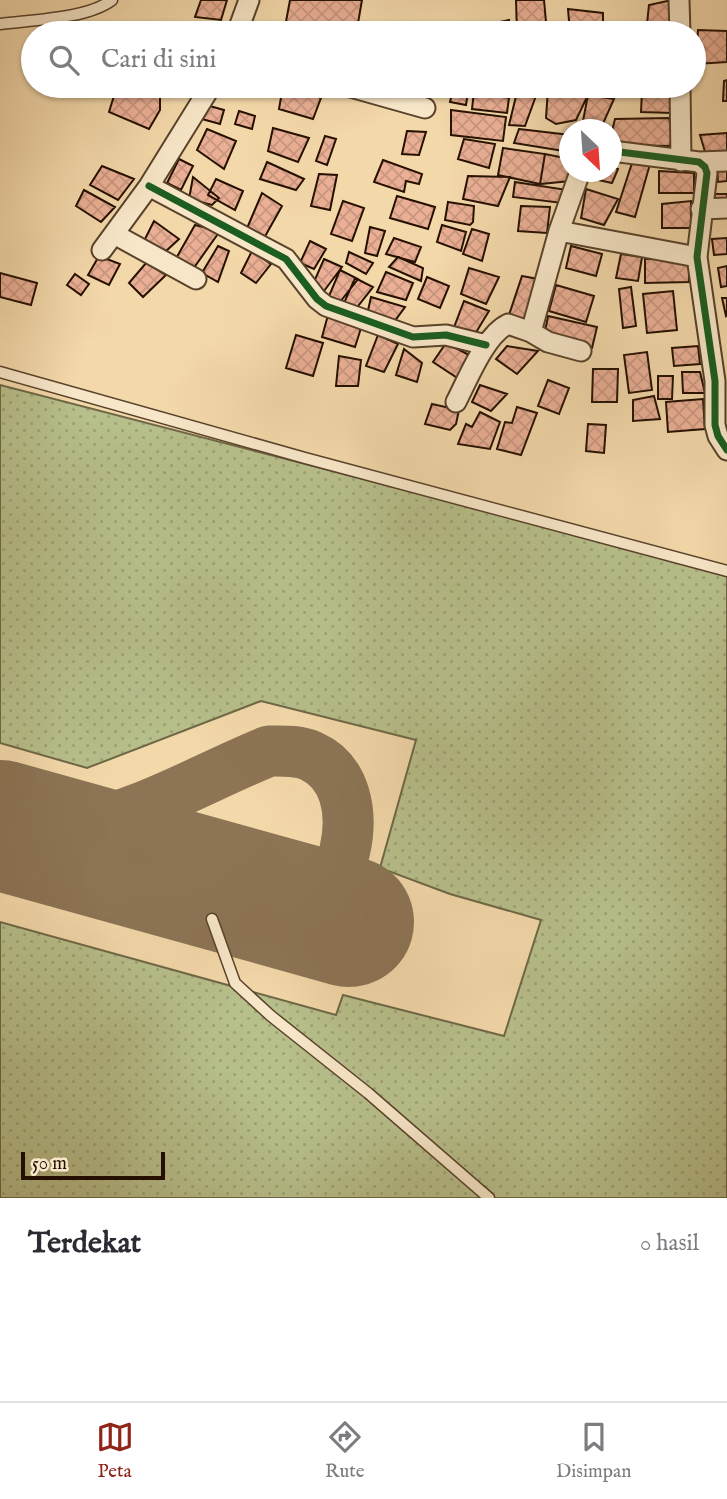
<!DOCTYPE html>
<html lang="id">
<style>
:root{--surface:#fff;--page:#f7f7f7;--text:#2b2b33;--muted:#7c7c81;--line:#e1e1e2;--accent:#8f2418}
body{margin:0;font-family:"IM FELL English",serif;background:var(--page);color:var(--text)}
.compass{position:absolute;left:559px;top:119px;width:63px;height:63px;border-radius:50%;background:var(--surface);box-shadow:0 2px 5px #0004;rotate:155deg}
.scale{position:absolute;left:21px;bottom:18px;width:144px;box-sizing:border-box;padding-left:7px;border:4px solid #251000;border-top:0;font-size:19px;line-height:24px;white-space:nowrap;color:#251000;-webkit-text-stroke:5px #f7e6c8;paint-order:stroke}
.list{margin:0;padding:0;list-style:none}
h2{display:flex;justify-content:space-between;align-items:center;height:91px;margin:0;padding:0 28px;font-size:30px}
h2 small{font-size:23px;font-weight:400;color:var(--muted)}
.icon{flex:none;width:38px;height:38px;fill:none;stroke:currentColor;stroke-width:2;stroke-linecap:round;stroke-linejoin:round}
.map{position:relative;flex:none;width:727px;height:1198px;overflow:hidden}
.search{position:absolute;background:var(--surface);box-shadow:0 2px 5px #0004;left:21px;right:21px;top:21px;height:77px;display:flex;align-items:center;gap:18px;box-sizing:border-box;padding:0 24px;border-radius:38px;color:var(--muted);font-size:26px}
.sheet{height:203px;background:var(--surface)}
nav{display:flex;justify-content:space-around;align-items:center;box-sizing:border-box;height:98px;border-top:2px solid var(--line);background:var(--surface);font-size:19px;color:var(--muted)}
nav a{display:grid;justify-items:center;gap:4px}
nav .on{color:var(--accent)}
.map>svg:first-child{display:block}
.grass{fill:url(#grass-dots);stroke:#6e6846;stroke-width:2}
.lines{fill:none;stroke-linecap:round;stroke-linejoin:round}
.taxiway{stroke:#8c7455;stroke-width:51}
.runway{stroke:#8c7455;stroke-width:130}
.building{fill:url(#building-cross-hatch);stroke:#251000;stroke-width:2}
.lane-casing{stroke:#58422a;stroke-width:13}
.street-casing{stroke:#58422a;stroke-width:23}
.lane{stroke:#f7e6c8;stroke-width:10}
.street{stroke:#f7e6c8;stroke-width:19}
.cycleway-casing{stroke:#f7e6c8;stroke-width:11}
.cycleway{stroke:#1b5e20;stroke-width:7}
</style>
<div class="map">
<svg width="727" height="1198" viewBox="0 0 727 1198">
<defs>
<pattern id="grass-dots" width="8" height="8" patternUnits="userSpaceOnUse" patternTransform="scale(1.75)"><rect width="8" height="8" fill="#b7bf8b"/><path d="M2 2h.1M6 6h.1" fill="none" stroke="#9da376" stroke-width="1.8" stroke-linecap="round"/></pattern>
<pattern id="building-cross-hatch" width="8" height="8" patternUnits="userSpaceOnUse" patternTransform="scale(1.75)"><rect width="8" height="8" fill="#eaaf95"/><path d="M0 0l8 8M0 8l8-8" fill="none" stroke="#c9967f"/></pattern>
</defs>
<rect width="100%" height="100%" fill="#f3d8aa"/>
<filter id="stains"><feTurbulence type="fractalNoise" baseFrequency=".00286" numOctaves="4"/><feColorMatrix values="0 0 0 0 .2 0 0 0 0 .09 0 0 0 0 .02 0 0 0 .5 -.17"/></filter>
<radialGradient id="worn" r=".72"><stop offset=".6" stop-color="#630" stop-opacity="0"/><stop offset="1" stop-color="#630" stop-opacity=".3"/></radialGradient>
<!-- grass -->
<path class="grass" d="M0,385L727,573V1198H0V922L336,1015L343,995L504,1036L541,920L450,894L380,868L416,740L261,701L87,768L0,743Z"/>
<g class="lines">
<!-- taxiway -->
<path class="taxiway" d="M9,828C32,829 56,830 79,826C142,815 209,775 269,751C283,751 298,750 311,756C380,787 343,917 279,934C260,939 240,930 223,923C192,911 167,891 146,866"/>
<!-- runway -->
<path class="runway" d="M0,825L349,922"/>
</g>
<!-- building -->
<path class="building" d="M201,0H227L221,20L195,17Z
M290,0H362L357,29L285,27Z
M516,0H544L547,33H517Z
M672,0L670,33H646L649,5Z
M568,9L603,13V33H570Z
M509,20L507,33H486V25Z
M698,30L727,31V62L696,64Z
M727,80V101H723L724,81Z
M117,86H137L135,92L160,97V110L149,129L109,112Z
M283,86L321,98L313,119L279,109Z
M454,86H469L466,105L450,102Z
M477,86H508L506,92Z
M548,89L588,95L576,120L556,124L546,118Z
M675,90L672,113L641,112L642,91Z
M474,91L509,98L507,113L472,109Z
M517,92L537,93L525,126L509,125Z
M588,95L614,99L601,128L582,126Z
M206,105L224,110L220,124L202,119Z
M451,110L506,117L503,141L451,135Z
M239,111L255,116L252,129L235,124Z
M669,118L674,141L669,146L612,145V131L615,119Z
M273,128L309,138L298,162L268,151Z
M207,129L236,141L224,169L197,150Z
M519,129L570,135V152L514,143Z
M407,131L426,132L419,155L402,154Z
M727,133V152L706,155L700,135Z
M325,136L336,139L327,165L316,161Z
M464,139L495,144L489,168L458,159Z
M503,148L545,154L540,184L498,175Z
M545,154L570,159V172H573L570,181L540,184Z
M179,159L193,166L181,190L167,183Z
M383,160L422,174L419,184L406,181L404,192L374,182Z
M267,162L304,179L296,190L260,179Z
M632,163L650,164L635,217L616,212Z
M102,166L134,179L118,200L90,185Z
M612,167L618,169L612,183L594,179L596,172H612Z
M717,167H727V181L718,182Z
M659,171L694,173V193H659Z
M319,174L337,175L330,210L311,206Z
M468,176L510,177L498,206L463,199Z
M193,177L219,198L212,205L189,199Z
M216,179L243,191L235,210L208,195Z
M515,182L567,190L562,203L513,197Z
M586,189L618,199L604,225L581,218Z
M84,190L115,207L101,222L76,206Z
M262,193L282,206L263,240L245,233Z
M715,194H727V204L715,205Z
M397,196L435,207L428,229L390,218Z
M343,201L364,208L352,241L331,234Z
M691,201V228H662V204Z
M448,202L474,206L473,222L470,225L445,220Z
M521,206L550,207L547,233L518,231Z
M154,221L179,239L165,252L144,241Z
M195,225L220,231L193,269L174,262Z
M442,225L466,232L461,251L437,242Z
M370,227L385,231L377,256L365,253Z
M472,229L489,234L482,261L463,254Z
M394,238L421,247L415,262L386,254Z
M727,238V254L714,255L712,239Z
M310,241L326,249L314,269L300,263Z
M218,246L229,251L218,282L202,273Z
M571,246L602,254L596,276L566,268Z
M252,251L271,264L256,283L241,273Z
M349,252L373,263L366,274L346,263Z
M621,254L642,257L638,281L616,278Z
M99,256L120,264L109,285L88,275Z
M398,257L423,268L421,281L389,267Z
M324,259L342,267L324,291L313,284Z
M645,259H689V282L645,283Z
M146,263L166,275L143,297L129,283Z
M727,266V286L721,287L718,268Z
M469,268L499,277L486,304L461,294Z
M340,270L358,279L340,302L329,296Z
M386,272L413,283L406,300L377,292Z
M0,273L37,283L31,305L0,297Z
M75,274L89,284L81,295L67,285Z
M522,276L544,280L528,324L507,321Z
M427,277L449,286L440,308L418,299Z
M355,278L373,287L355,310L344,303Z
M556,285L594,296L586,322L549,311Z
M631,287L636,326L623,328L619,289Z
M673,291L677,330L647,333L643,294Z
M371,297L405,307L394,322L367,315Z
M722,298H727V315L726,316Z
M464,301L489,311L472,339L453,330Z
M328,315L362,325L355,347L322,337Z
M548,316L597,327L592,348L544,337Z
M296,335L323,343L313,376L286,368Z
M378,335L398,344L384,372L366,366Z
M446,343L473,357L459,379L433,362Z
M507,346L538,351L517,374L496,359Z
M698,346L700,364L674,366L672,348Z
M404,349L422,363L417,382L396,375Z
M647,352L652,390L629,393L624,355Z
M339,356L361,360L358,386H336Z
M593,369H618L617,402H592Z
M682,372H700L705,393H683Z
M658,376H673L672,399H658Z
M548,380L569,388L559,414L538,406Z
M480,385L507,394L491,411L472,402Z
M654,396L660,419L633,421V400Z
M703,399L705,429L668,432L666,402Z
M432,404L459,410L456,424L450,430L425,424Z
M517,407L537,413L521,455L497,449L505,422L512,423Z
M480,412L500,422L490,449L458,444L466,424L472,427Z
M588,424L606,425L604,453L586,451Z"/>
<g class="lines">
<!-- lane casing -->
<g class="lane-casing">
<path id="lane" d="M0,24C31,20 87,19 112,0
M0,372L305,458L727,571
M212,919L235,983L271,1016L368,1093L489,1198"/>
</g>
<!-- street casing -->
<g class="street-casing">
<path id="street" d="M679,0L680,33
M237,33L249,0
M347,86L425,108
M680,86L681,161
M612,151L699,162L705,167L707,173L697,257L715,381V425L718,436L727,450
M699,162L727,161
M149,186L286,259L317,299L326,306L413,337L446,335L486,345
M701,209L727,208
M559,231L697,257
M114,234L196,279
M102,250L149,186L211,86
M531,332L548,342L581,351
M456,402C468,379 485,335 508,324L531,332L559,231L580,172"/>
</g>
<!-- lane -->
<use href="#lane" class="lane"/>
<!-- street -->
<use href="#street" class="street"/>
<!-- cycleway casing -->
<g class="cycleway-casing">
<path id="cycleway" d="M612,151L699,162L705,167L707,173L697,257L715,381V425L718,436L727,450
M149,186L286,259L317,299L326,306L413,337L446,335L486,345"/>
</g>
<!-- cycleway -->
<use href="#cycleway" class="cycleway"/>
</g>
<rect width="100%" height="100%" filter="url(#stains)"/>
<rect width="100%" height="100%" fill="url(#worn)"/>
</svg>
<svg class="compass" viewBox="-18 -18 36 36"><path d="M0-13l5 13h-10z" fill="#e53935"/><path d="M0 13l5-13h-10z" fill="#7c7c81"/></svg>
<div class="scale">50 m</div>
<div class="search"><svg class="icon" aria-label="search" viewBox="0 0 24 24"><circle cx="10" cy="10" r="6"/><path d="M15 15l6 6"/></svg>Cari di sini</div>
</div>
<section class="sheet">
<h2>Terdekat<small>0 hasil</small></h2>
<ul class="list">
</ul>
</section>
<nav>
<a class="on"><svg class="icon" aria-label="map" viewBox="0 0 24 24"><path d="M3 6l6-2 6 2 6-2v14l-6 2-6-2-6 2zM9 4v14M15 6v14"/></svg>Peta</a>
<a><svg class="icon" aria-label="directions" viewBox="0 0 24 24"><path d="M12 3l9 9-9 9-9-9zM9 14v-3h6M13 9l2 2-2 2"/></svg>Rute</a>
<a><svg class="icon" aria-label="saved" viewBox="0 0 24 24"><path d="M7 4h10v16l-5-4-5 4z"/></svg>Disimpan</a>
</nav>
